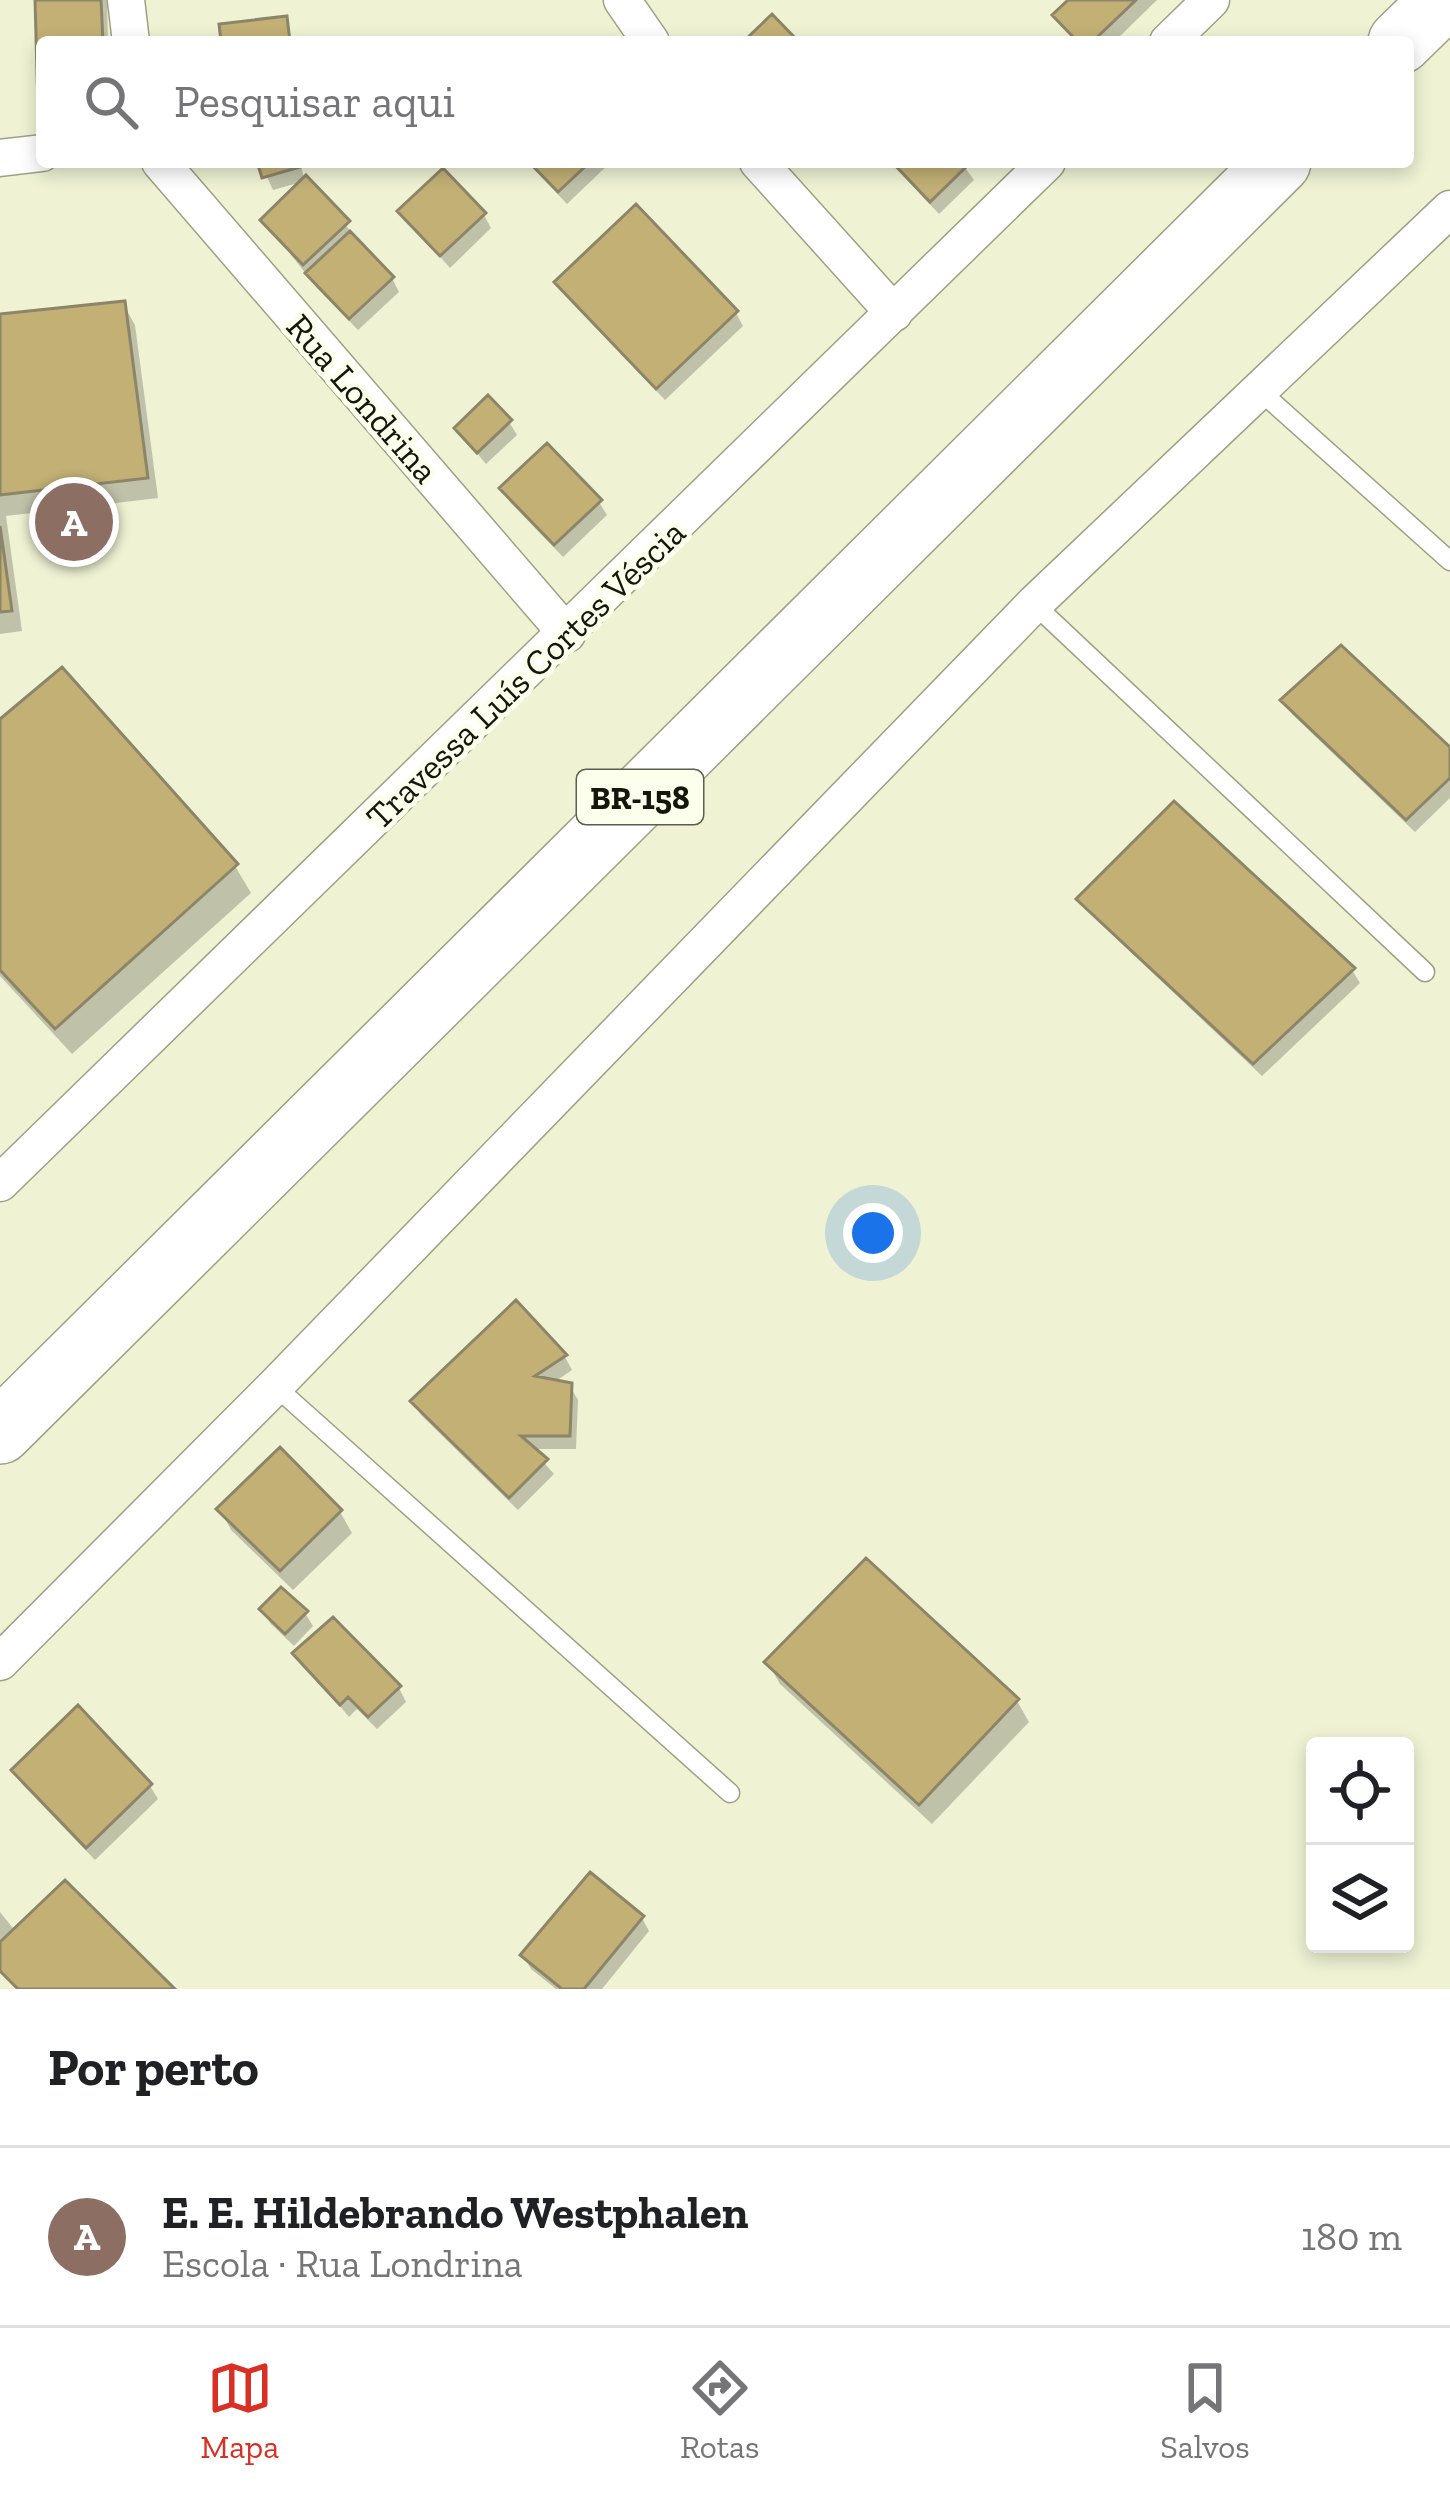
<!DOCTYPE html>
<html lang="pt">
<meta charset="utf-8">
<style>
:root{--surface:#fff;--page:#f6f6f6;--text:#202124;--muted:#757577;--line:#e0e0e0;--accent:#d93025}
body{margin:0;font-family:"Zilla Slab",serif;background:var(--page);color:var(--text)}
.controls{position:absolute;right:36px;bottom:36px;display:grid;overflow:hidden;border-radius:12px;box-shadow:0 6px 18px #0003}
.controls button{width:108px;height:108px;display:grid;place-items:center;padding:0;border:0;border-bottom:3px solid var(--line);background:var(--surface);color:var(--text);font:60px sans-serif}
.you{position:absolute;left:873px;top:1233px;width:42px;height:42px;margin:-30px;border:9px solid #fff;border-radius:50%;background:#1a73e8;box-shadow:0 0 0 18px #1a73e833}
.badge{display:grid;place-items:center;width:78px;height:78px;border-radius:50%;background:var(--accent);color:#fff;font-size:39px;font-weight:700}
.pin{position:absolute;translate:-50% -50%;border:6px solid #fff;box-shadow:0 3px 12px #0006}
.list{margin:0;padding:0;list-style:none}
h2{display:flex;justify-content:space-between;align-items:center;height:156px;margin:0;padding:0 48px;font-size:51px}
h2 small{font-size:39px;font-weight:400;color:var(--muted)}
.list li{display:grid;grid-template-columns:78px 1fr auto;gap:36px;align-items:center;box-sizing:border-box;height:180px;padding:0 48px;border-top:3px solid var(--line)}
.list b{display:block;font-size:45px;white-space:nowrap}
.list p{margin:0;font-size:39px;white-space:nowrap;color:var(--muted)}
.list em{font-size:39px;font-style:normal;color:var(--muted)}
.icon{flex:none;width:66px;height:66px;fill:none;stroke:currentColor;stroke-width:2;stroke-linecap:round;stroke-linejoin:round}
.map{position:relative;flex:none;width:1450px;height:1989px;overflow:hidden}
.search{position:absolute;background:var(--surface);box-shadow:0 6px 18px #0003;left:36px;right:36px;top:36px;height:132px;display:flex;align-items:center;gap:30px;box-sizing:border-box;padding:0 42px;border-radius:12px;color:var(--muted);font-size:45px}
.sheet{height:336px;background:var(--surface)}
nav{display:flex;justify-content:space-around;align-items:center;box-sizing:border-box;height:168px;border-top:3px solid var(--line);background:var(--surface);font-size:33px;color:var(--muted)}
nav a{display:grid;justify-items:center;gap:6px}
nav .on{color:var(--accent)}
.map>svg:first-child{display:block}
.shadow{fill:#0003}
.building{fill:#c2b075;stroke:#8d8569;stroke-width:3}
.lines{fill:none;stroke-linecap:round;stroke-linejoin:round}
.lane-casing{stroke:#9da184;stroke-width:21}
.street-casing{stroke:#9da184;stroke-width:39}
.highway-casing{stroke:#9da184;stroke-width:66}
.lane{stroke:#fff;stroke-width:18}
.street{stroke:#fff;stroke-width:36}
.highway{stroke:#fff;stroke-width:63}
.labels{text-anchor:middle;stroke-width:10;stroke-linejoin:round;paint-order:stroke}
.shield{fill:#fcffec;stroke:#5b5d4f;stroke-width:3}
.shield-label{font-size:33px;font-weight:bold;fill:#16170c}
.street-label{font-size:36px;fill:#16170c;stroke:#fcffec}
</style>
<div class="map">
<svg width="1450" height="1989" viewBox="0 0 1450 1989">
<rect width="100%" height="100%" fill="#eff3d4"/>
<!-- shadow -->
<path class="shadow" d="M38,0H107L108,42H42V108Z
M1073,0H1157L1114,42H1076L1056,16Z
M260,162H300L304,178L392,278L399,292L358,330L316,287L264,220L305,181L273,190Z
M527,162H611L567,204Z
M890,162H961L974,180L939,214Z
M401,212L484,215L491,228L450,268Z
M558,282L736,313L743,326L665,400L566,296Z
M123,304L135,325L158,498L6,516L22,631L0,634V317Z
M509,422L517,435L486,464L457,429Z
M502,489L599,502L607,515L563,557L510,502Z
M1284,701L1450,751V798L1415,832L1292,714Z
M0,723L235,866L251,893L72,1054L0,976Z
M1080,899L1352,970L1360,983L1262,1076L1088,912Z
M516,1304L565,1357L572,1370L553,1383L570,1386L578,1400L576,1449H532L554,1474L518,1510L421,1415L413,1402Z
M220,1509L340,1512L352,1533L293,1590L231,1530Z
M866,1562L1017,1701L1029,1722L932,1824L780,1684L768,1663Z
M262,1610L305,1613L313,1626L294,1646L270,1623Z
M296,1653L399,1688L406,1702L377,1729L357,1709L349,1717Z
M14,1771L150,1786L158,1799L95,1860L22,1784Z
M0,1912L16,1932L171,1989H16L0,1973Z
M642,1918L649,1931L602,1989H556L531,1969L523,1956Z"/>
<!-- building -->
<path class="building" d="M35,0H101L103,42H42V107H38Z
M1068,0H1136L1092,42H1078L1052,15Z
M772,14L799,42H743Z
M287,16L290,42H221L219,24Z
M257,162H298L300,167L262,178Z
M529,162H590L558,192Z
M892,162H965L968,165L930,202Z
M443,168L486,213L440,256L397,211Z
M306,175L350,221L303,265L260,220Z
M636,204L738,311L656,389L554,282Z
M350,231L394,277L349,319L305,273Z
M125,301L148,478L0,495V314Z
M488,395L512,420L477,453L454,428Z
M547,443L602,500L554,545L499,488Z
M0,526L12,611L0,612Z
M1341,645L1450,747V778L1406,820L1280,700Z
M62,667L238,864L55,1029L0,970V719Z
M1174,801L1355,968L1253,1064L1076,899Z
M516,1300L567,1355L535,1376L572,1383L570,1436H521L548,1459L509,1498L410,1401Z
M280,1447L342,1510L280,1571L216,1509Z
M866,1558L1019,1699L919,1805L764,1662Z
M281,1587L308,1611L285,1634L259,1609Z
M333,1617L401,1686L368,1717L348,1697L340,1705L292,1653Z
M78,1705L152,1784L86,1848L11,1770Z
M590,1872L644,1916L584,1989H562L520,1955Z
M65,1880L175,1989H18L0,1971V1942Z"/>
<g class="lines">
<!-- lane casing -->
<g class="lane-casing">
<path id="lane" d="M1260,391L1450,561
M1034,604L1425,972
M275,1386L730,1793"/>
</g>
<!-- street casing -->
<g class="street-casing">
<path id="street" d="M126,0L131,42
M622,0L651,42
M1168,42L1211,0
M0,158L42,153
M160,162L567,634
M758,162L894,313
M0,1183L1047,162
M0,1662L275,1386L1034,604L1450,209"/>
</g>
<!-- highway casing -->
<g class="highway-casing">
<path id="highway" d="M1400,42L1443,0
M0,1432L1279,162"/>
</g>
<!-- lane -->
<use href="#lane" class="lane"/>
<!-- street -->
<use href="#street" class="street"/>
<!-- highway -->
<use href="#highway" class="highway"/>
</g>
<g class="labels">
<!-- shield labels -->
<rect class="shield" x="577" y="770" width="126" height="54" rx="9"/>
<g class="shield-label">
<text x="640" y="809">BR-158</text>
</g>
<!-- street labels -->
<g class="street-label">
<text transform="translate(363 398) rotate(49)" y="13">Rua Londrina</text>
<text transform="translate(525 674) rotate(-44)" y="13">Travessa Luís Cortes Véscia</text>
</g>
</g>
</svg>
<div class="controls">
<button><svg class="icon" aria-label="locate" viewBox="0 0 24 24"><circle cx="12" cy="12" r="6"/><path d="M12 2v4M12 18v4M2 12h4M18 12h4"/></svg></button>
<button><svg class="icon" aria-label="layers" viewBox="0 0 24 24"><path d="M12 4l9 5-9 5-9-5zM3 14l9 5 9-5"/></svg></button>
</div>
<div class="you"></div>
<div class="pin badge" style="left:74px;top:522px;background:#8d6e63">A</div>
<div class="search"><svg class="icon" aria-label="search" viewBox="0 0 24 24"><circle cx="10" cy="10" r="6"/><path d="M15 15l6 6"/></svg>Pesquisar aqui</div>
</div>
<section class="sheet">
<h2>Por perto<small></small></h2>
<ul class="list">
<li><span class="badge" style="background:#8d6e63">A</span><div><b>E. E. Hildebrando Westphalen</b><p>Escola · Rua Londrina</p></div><em>180 m</em></li>
</ul>
</section>
<nav>
<a class="on"><svg class="icon" aria-label="map" viewBox="0 0 24 24"><path d="M3 6l6-2 6 2 6-2v14l-6 2-6-2-6 2zM9 4v14M15 6v14"/></svg>Mapa</a>
<a><svg class="icon" aria-label="directions" viewBox="0 0 24 24"><path d="M12 3l9 9-9 9-9-9zM9 14v-3h6M13 9l2 2-2 2"/></svg>Rotas</a>
<a><svg class="icon" aria-label="saved" viewBox="0 0 24 24"><path d="M7 4h10v16l-5-4-5 4z"/></svg>Salvos</a>
</nav>
